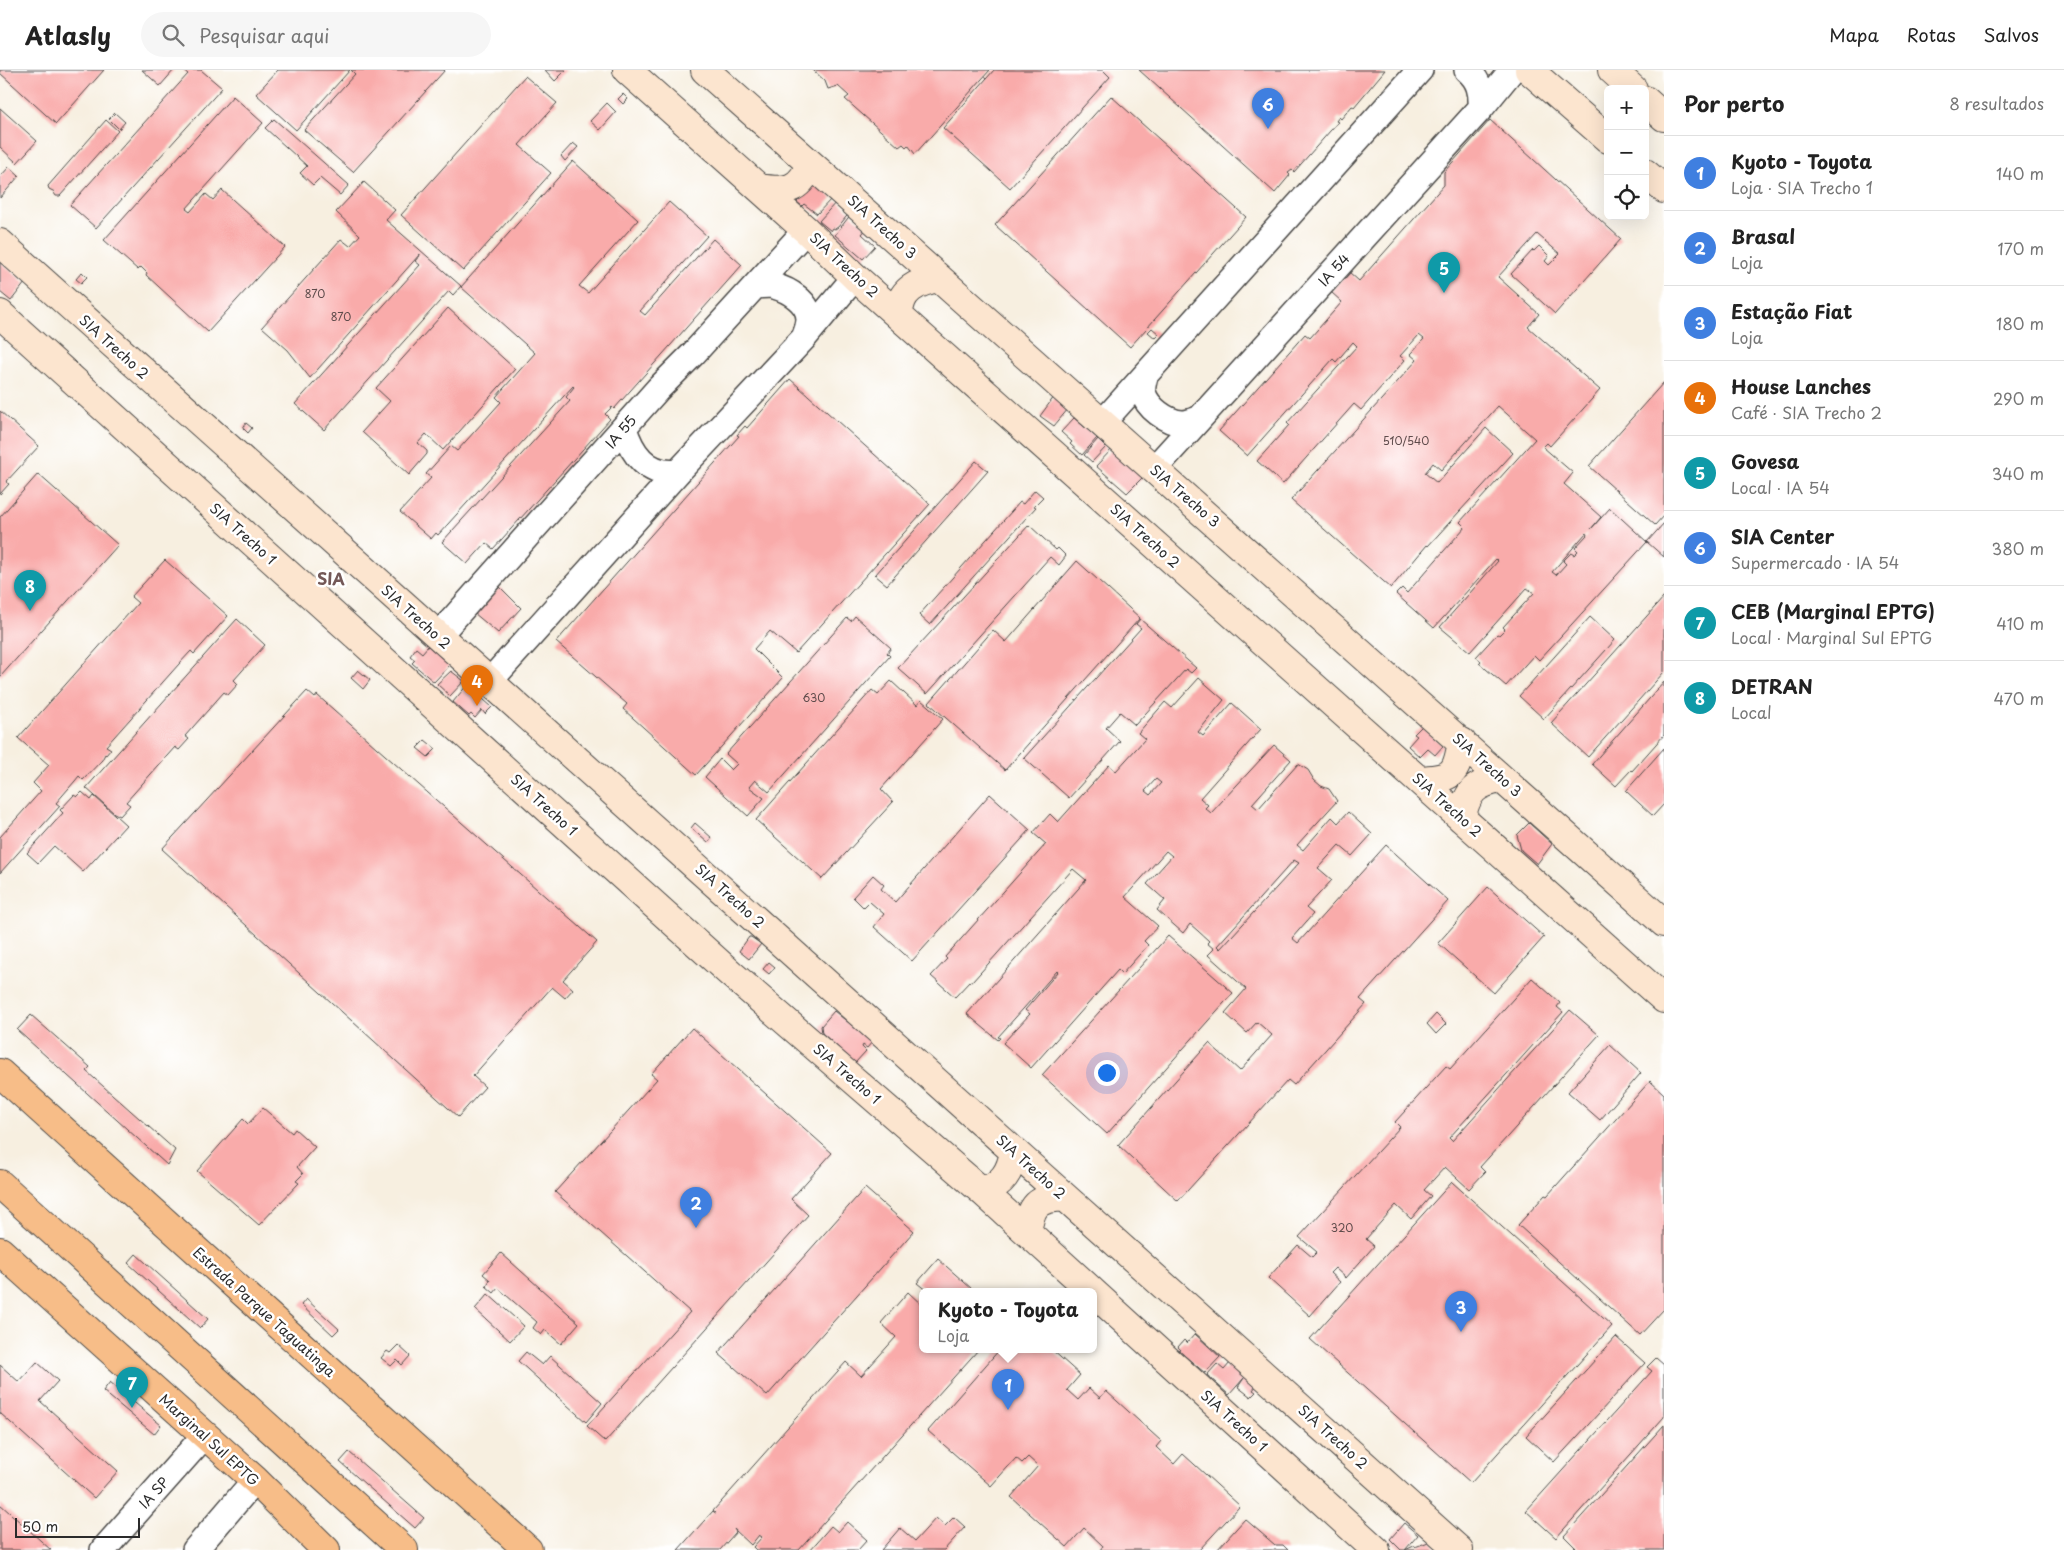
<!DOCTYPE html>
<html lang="pt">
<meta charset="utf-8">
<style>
:root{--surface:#fff;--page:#f6f6f6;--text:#222;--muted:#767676;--line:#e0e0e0;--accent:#ea580c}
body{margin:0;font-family:"Playpen Sans",sans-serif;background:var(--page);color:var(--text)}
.controls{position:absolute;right:15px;top:15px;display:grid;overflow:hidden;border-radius:8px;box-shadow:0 5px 20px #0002}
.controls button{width:45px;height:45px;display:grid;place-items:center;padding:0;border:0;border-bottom:1px solid var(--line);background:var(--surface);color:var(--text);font:25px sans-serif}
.scale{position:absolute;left:15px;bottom:12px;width:125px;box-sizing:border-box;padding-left:5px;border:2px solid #2b2b2b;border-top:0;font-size:14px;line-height:18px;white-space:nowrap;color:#2b2b2b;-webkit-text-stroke:4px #fff;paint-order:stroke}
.you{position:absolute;left:1106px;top:1002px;width:18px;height:18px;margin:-12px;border:4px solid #fff;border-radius:50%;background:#1a73e8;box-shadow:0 0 0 8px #1a73e833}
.badge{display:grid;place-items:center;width:32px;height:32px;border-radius:50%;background:var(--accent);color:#fff;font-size:16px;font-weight:700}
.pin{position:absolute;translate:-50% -41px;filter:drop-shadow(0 1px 2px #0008)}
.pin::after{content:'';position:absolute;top:26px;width:18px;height:15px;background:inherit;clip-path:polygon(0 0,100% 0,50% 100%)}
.popup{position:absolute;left:919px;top:1218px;width:178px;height:65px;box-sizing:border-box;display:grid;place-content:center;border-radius:8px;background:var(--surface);filter:drop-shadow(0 1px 4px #0005);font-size:16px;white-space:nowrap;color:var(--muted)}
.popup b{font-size:19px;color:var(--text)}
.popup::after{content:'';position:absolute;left:50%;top:100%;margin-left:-10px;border:10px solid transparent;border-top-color:var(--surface)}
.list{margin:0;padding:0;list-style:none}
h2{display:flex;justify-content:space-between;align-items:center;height:65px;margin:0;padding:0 20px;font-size:21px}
h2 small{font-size:16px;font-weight:400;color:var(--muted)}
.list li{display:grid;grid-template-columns:32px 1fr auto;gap:15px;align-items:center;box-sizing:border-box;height:75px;padding:0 20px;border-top:1px solid var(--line)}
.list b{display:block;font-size:19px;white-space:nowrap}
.list p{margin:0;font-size:16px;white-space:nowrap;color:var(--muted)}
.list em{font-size:16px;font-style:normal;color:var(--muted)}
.icon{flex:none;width:28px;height:28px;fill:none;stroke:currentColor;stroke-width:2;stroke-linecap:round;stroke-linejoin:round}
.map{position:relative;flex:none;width:1664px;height:1480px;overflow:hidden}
header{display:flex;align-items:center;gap:30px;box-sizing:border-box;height:70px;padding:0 25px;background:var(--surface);border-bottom:1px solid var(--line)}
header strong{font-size:24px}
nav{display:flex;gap:28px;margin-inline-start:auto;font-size:18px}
.search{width:350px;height:45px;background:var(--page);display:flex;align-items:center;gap:12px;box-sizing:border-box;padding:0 18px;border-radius:28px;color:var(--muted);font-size:19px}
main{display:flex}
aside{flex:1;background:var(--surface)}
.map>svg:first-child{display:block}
.building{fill:#f9abaa;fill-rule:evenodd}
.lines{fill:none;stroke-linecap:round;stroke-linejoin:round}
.tertiary-casing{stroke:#4a4846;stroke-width:28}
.secondary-casing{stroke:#4a4846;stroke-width:30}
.primary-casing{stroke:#4a4846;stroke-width:30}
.trunk-casing{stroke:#4a4846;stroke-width:30}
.tertiary{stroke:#fff;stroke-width:25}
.secondary{stroke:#fce5cf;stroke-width:28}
.primary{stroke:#f7bd88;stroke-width:28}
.trunk{stroke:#f7bd88;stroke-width:28}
.labels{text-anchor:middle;stroke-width:5;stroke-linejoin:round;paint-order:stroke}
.number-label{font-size:11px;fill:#5e4b4b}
.street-label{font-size:14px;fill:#2b2b2b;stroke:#fff}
.quarter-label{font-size:16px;font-weight:bold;fill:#735857;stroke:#fff}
</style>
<header>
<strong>Atlasly</strong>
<div class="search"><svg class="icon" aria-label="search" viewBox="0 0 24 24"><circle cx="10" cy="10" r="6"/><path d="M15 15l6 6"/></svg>Pesquisar aqui</div>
<nav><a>Mapa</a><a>Rotas</a><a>Salvos</a></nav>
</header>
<main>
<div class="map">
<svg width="1664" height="1480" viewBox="0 0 1664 1480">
<rect width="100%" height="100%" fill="#fff"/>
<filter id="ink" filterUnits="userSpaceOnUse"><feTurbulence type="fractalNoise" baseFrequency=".02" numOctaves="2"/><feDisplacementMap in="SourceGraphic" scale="10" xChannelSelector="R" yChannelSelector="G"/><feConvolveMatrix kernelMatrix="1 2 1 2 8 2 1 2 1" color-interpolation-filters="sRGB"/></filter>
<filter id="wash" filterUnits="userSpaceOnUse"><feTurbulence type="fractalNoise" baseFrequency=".0096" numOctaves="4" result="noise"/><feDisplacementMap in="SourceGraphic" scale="20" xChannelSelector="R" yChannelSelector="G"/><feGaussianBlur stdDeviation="1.12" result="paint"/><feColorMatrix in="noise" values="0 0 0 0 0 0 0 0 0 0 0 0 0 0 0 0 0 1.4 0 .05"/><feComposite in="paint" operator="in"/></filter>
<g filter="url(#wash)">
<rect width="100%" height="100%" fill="#f7efe0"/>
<g id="blocks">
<!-- building -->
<path class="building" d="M0,0H104L56,54L0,3Z
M142,0H174L160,16Z
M183,0H201L222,18L96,158L70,135L188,4Z
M278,0H350L296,60L256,24Z
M351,0H445L353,102L304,60L355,4Z
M545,0H566L555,11Z
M813,0H990L915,84L908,75L906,77L903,74L899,77L845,29L849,26L838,16L828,19L825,11Z
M994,0H1103L1110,7L1010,118L943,58Z
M1139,0H1385L1354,37L1352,36L1341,49L1339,47L1336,51L1338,52L1294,102L1292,100L1288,103L1290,105L1275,123Z
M525,6L557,33L519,75L551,103L463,201L401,145Z
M623,24L628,29L623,34L618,29Z
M233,26L263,53L186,139L190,142L206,124L213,130L222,120L285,177L208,262L146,205L147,203L141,197L138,200L104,170Z
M1111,26L1246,147L1130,277L995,155Z
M607,33L616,42L600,60L590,51Z
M0,38L37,71L17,93L0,77Z
M115,43L125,52L119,59L109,49Z
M274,49L349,115L340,125L320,108L313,115L300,103L307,96L265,58Z
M106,50L118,61L60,126H56L54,123L55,122L49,119L48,116Z
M1490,50L1621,169L1555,244L1511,204L1533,180L1534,181L1539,176L1549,186L1545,191L1549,195L1560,184L1537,164L1498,207L1539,244L1528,257L1600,320L1550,376L1547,373L1543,377L1573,403L1564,414L1601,447L1591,459L1610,438L1647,472L1539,590L1534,585L1506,616L1479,593L1481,591L1476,587L1497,564L1499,565L1505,559L1503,557L1534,523L1527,518L1470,582L1440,557L1498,491L1496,489L1434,558L1396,524L1402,518L1407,523L1465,457L1460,452L1535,369L1498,336L1441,400L1433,393L1425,403L1437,413L1486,358L1513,383L1428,476L1427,475L1391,518L1291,430L1417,290L1410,284L1424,269L1419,265L1400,286L1405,290L1361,340L1354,334L1283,414L1257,391L1289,355L1287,353L1357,276L1353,272L1336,292L1333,289L1247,386L1219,361L1305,264L1310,268L1342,232L1331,222L1349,202L1359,211L1444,115V102ZM1586,463L1587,465L1575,478L1578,481L1574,485L1571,483L1563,491L1566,494L1556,505L1552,502Z
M573,73L578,77L565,91L561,86Z
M573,91L638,150L579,216L588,223L669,132L707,166L640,241L645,245L713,169L742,195L614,339L612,337L605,344L610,349L493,479L486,473L467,494L442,472L570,331L566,327L574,317L573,316L438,465L436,463L431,469L400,442L431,408L426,404L451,376L457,381L501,332L496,327L535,283L461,217Z
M9,97L19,106L0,128V107Z
M364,112L395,140L386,150L461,216L453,225L449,221L324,360L295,334L420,195L415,191L420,185V184L310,308L288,280L262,257L341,169L350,176L360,165L336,142Z
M815,112L832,128L817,144L804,134L802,136L797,132Z
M837,131L850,142L838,157L835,159L833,158L831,161L819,151Z
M851,144L867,158L862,164L875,176L863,189L835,165Z
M0,192L25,213L11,231L0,222Z
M82,202L87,207L81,213L76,209Z
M448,238L515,299L443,380L426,364L418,373L427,381V384L409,405L362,362L390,331L376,318Z
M1152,258L1159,264L1155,268L1148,262Z
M790,309L930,434L796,583L770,561L754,579L783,608L696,705L623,639L627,634L556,572L682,430L739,366L737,365L745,356L747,358Z
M1664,312V445L1655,455L1589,396Z
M1054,327L1068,339L1054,356L1040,346Z
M0,341L39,376L6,412L9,414L0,424Z
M1074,348L1097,368L1082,385L1070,374L1072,372L1061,362Z
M246,353L252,358L248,363L243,358Z
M1098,369L1106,377L1092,392L1084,385Z
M1113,378L1144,406L1127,423L1096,396Z
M976,391L988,401L887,515L875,505Z
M38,404L118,475L0,607V447Z
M1035,420L1043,427L1034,436L1036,437L930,555L919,545L1020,432L1023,434Z
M1664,453V487L1647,472Z
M1029,455L1056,480L1058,478L1066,486L1059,495L1050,487L927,624L898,598Z
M165,490L228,546L194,584L191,581L179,594L106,676L111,679L106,685L105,684L102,690L83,710L79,706L75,711L56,733L60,736L0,803V767L41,721L33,713L49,695L18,668L138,533L131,527Z
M1077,491L1140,548L1005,700L929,633L993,560L1006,572Z
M500,517L521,538L498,563L474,543Z
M1664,527V602L1588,687L1551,653Z
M855,546L891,578L887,583L890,586L769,722L755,710L749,717L764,728L748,746L705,707L720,689L731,700L737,694L726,684L847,548L851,551Z
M1590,547L1615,570L1544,649L1519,626Z
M237,549L265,575L234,610L238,614L228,625L224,622L185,666L189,669L179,680L175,677L126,732L130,735L120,746L114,743L86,718Z
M1140,549L1196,598L1191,603L1186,599L1135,655L1120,642L1106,658L1120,671L1069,728L1024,688L1141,558L1136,554Z
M428,576L450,595L434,612L412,593L415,590L410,586L416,578L422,583Z
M358,600L370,610L363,619L351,608Z
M451,601L464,611L450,626L437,614Z
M1199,608L1224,630L1198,662L1203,666L1232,633L1261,659L1200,728L1208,735L1205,738L1211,743L1274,675L1291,690L1252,734L1258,739L1298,694L1308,700L1314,710L1321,716L1329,719L1337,731L1297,775L1303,780L1332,747L1338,753L1348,742L1372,764L1352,786L1339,775L1318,798L1332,810L1306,838L1313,844L1292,868L1298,873L1386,775L1448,831L1360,929L1366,934L1294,1015L1288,1010L1178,1131L1118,1075L1209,973L1240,1001L1272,965L1257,952L1247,963L1225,943L1246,919L1208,885L1214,879L1207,873L1209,871L1198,861L1190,854L1183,863L1157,840L1165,830L1147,814L1172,786L1166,781L1125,827L1158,856L1144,871L1148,875L1122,904L1118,900L1031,998L1003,973L1030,944L1025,940L1058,902L1057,901L998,967L1000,968L998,970L967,944L1086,810L1073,799L972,912L970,911L955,927L931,906L947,889L945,887L1046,774L1033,763L1050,744L1058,752L1109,695L1116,701L1145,669L1138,663L1165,632L1172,638ZM1156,709L1161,713L1150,725L1145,721ZM1294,790L1299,793L1220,879L1217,876Z
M891,611L917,635L921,630L943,649L881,719L893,732L822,809L756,750L872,620L878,625Z
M1664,612V665L1632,701L1631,700L1616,716L1592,694Z
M467,615L492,637L485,644L482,640L475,648L471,644L469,646L453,632Z
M307,621L315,628L317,625L597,872L563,910L573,919L565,928L552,917L473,1006L485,1017L458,1047L162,779Z
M1422,656L1443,676L1435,685L1428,679L1420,687L1408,676L1417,666L1414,664Z
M425,670L436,679L428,687L417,678Z
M1664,678V734L1653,746L1626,721Z
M82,722L91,730L94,726L126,755L83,802L54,776L38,793L27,783L63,743L60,740L74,725L77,727Z
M990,724L1030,760L912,891L874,857L884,844L870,832L864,838L853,827L873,805L884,815L881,819L895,832Z
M695,753L712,768L708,773L691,758Z
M1529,753L1552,774L1537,794L1521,780L1517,765Z
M1488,817L1544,867L1494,923L1438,873Z
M1168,866L1233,923L1107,1064L1042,1005Z
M749,867H751L761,874L749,889L739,881Z
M769,892L775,897L769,904L763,899Z
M1532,908L1560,933L1557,937L1563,942L1449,1068L1452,1071L1570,940L1599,965L1480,1097L1485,1102L1469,1119L1445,1097L1424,1120L1431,1126L1411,1149L1396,1135L1366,1169L1374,1176L1346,1208L1335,1198L1330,1203L1340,1212L1310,1246L1268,1208L1298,1175L1312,1187L1317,1182L1299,1167L1400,1057L1395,1052L1446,996L1450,999Z
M834,941L854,957L855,955L872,972L867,978L863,975L862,977L866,981L855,993L822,963L821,956Z
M1436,944L1446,954L1436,964L1427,954Z
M31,945L90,997L86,1001L175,1080L167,1095L17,960Z
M692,958L832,1083L791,1129L808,1145L605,1372L587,1356L690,1242L555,1122L657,1009L651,1004Z
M1610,975L1641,1003L1600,1050L1568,1022Z
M1650,1011L1664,1024V1239L1640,1265L1518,1155L1545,1125L1547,1126Z
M263,1038L292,1063L295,1059L315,1077L297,1097L303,1104L296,1111L299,1113L259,1155L197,1101L243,1049L248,1054Z
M1452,1112L1612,1256L1471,1413L1310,1269Z
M865,1118L914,1161L767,1326L718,1283Z
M501,1183L579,1253L561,1274L545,1260L541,1265L533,1258L537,1252L498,1218L494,1223L486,1216L490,1210L483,1204Z
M136,1184L208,1249L200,1258L128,1193Z
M938,1189L972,1219L971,1221H927L917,1213Z
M908,1222L923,1236V1279H979L799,1480H756L753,1477L762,1467L759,1465L751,1475L734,1459L736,1462L720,1480H678L713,1441L716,1443L713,1441L846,1292L861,1306L896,1267L881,1253Z
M488,1224L524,1256L510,1271L475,1239Z
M306,1229L339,1259L333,1265L301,1235Z
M1195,1264L1220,1287L1205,1303L1179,1281L1181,1280L1178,1277L1184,1270L1187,1273Z
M1616,1267L1645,1293L1554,1392L1526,1366Z
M398,1275L410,1286L402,1295L397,1290L391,1296L381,1288L387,1281L390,1283Z
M1000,1279H1051L1080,1305L1067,1320L1078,1330L1089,1318L1100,1328L1106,1321L1161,1371L1156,1377L1174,1394L1183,1384L1240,1436L1199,1480H1100L1103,1476L1084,1458L1067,1477L1011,1427L1038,1396L1028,1387L1022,1393L1016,1388L991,1416L928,1361Z
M526,1282L542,1295L550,1286L602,1333L586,1352L518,1291Z
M1656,1288L1664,1295V1347L1556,1468L1526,1441L1652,1301L1647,1297Z
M37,1292L58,1311L40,1331L118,1401L94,1428L0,1343V1295L19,1312Z
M1230,1293L1256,1316L1253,1320L1256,1322L1251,1327L1238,1317L1244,1308L1229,1325L1207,1305L1217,1294L1224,1300Z
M110,1312L161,1355L154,1364L103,1321Z
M1664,1355V1480H1578L1564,1466Z
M349,1382L424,1448L415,1458L340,1392Z
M0,1434L51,1480H0Z
M954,1447L965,1457L944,1480H881L900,1458L915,1471L936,1448L945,1456Z
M1245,1449L1275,1475H1283L1288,1480H1217Z
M847,1452L867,1470L858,1480H810L831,1456L838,1462Z
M1404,1453L1418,1465L1405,1480H1401L1390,1469Z
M1431,1471L1437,1480H1405L1414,1476L1415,1477Z"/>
</g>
</g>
<g filter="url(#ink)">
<use href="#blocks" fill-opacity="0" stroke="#4a4846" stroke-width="1"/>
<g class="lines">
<!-- tertiary casing -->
<g class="tertiary-casing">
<path id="tertiary" d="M1467,0C1479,10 1482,22 1481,38
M755,216C761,216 768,214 774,216C789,220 809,232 809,249C809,255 806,263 804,268
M1145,306C1144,311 1142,317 1143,322C1147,338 1167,352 1182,353C1187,353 1193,351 1198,349
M1102,353L1420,0
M624,358C632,385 649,406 678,402
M1154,399L1481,38L1512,0
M438,566L658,319L693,284L806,160
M489,612L678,402L804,268L855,207
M103,1480L205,1365
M195,1480L255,1410"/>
</g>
<!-- secondary casing -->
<g class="secondary-casing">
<path id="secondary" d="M627,0L806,160L855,207L1664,929
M705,0L1664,853
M1529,0L1608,69
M1612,0L1633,19
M1645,30L1664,47
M1645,103L1664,119
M760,118C786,122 799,121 810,95
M0,173L1459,1480
M0,244L730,903L983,1122L1092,1221
M899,245C899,220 917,212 939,208
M1420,710C1453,708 1456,705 1462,672
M1461,748C1468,721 1474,714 1501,709
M983,1122C1003,1113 1010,1103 1014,1082
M1027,1162C1032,1134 1036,1129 1064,1127
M1093,1222L1376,1480"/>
</g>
<!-- primary casing -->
<g class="primary-casing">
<path id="primary" d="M0,1181L255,1410L326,1480"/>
</g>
<!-- trunk casing -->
<g class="trunk-casing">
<path id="trunk" d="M0,1003L528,1480
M0,1114L404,1480"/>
</g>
<!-- tertiary -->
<use href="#tertiary" class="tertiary"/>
<!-- secondary -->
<use href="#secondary" class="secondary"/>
<!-- primary -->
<use href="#primary" class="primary"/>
<!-- trunk -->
<use href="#trunk" class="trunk"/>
</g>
</g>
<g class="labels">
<!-- number labels -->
<g class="number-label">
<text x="315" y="228">870</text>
<text x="341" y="251">870</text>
<text x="1406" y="375">510/540</text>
<text x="814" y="632">630</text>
<text x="1342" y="1162">320</text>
</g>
<!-- street labels -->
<g class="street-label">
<text transform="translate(882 157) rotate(42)" y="5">SIA Trecho 3</text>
<text transform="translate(844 195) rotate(43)" y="5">SIA Trecho 2</text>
<text transform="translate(1334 200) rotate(-48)" y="5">IA 54</text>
<text transform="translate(114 277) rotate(42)" y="5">SIA Trecho 2</text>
<text transform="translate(621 362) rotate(-49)" y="5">IA 55</text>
<text transform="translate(1185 426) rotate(41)" y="5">SIA Trecho 3</text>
<text transform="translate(243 464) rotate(42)" y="5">SIA Trecho 1</text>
<text transform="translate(1145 466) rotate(42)" y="5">SIA Trecho 2</text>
<text transform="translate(416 547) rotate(42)" y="5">SIA Trecho 2</text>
<text transform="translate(1487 695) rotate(42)" y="5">SIA Trecho 3</text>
<text transform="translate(544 735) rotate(42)" y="5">SIA Trecho 1</text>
<text transform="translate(1447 735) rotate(42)" y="5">SIA Trecho 2</text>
<text transform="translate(730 826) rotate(42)" y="5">SIA Trecho 2</text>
<text transform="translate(847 1004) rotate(41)" y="5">SIA Trecho 1</text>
<text transform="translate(1031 1097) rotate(42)" y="5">SIA Trecho 2</text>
<text transform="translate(264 1242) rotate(42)" y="5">Estrada Parque Taguatinga</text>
<text transform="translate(1234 1351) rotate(42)" y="5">SIA Trecho 1</text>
<text transform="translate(1333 1367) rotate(42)" y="5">SIA Trecho 2</text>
<text transform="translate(209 1370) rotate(42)" y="5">Marginal Sul EPTG</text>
<text transform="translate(154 1423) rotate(-48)" y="5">IA SP</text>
</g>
<!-- quarter labels -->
<g class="quarter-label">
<text x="331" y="515">SIA</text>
</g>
</g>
</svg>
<div class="controls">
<button>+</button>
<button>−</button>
<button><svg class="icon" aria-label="locate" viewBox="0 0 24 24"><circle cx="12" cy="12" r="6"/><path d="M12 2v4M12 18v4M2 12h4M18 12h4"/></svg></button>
</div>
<div class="scale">50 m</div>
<div class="you"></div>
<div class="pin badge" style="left:1008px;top:1340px;background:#3f7fe0">1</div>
<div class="popup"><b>Kyoto - Toyota</b>Loja</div>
<div class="pin badge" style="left:696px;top:1158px;background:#3f7fe0">2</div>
<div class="pin badge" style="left:1461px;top:1262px;background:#3f7fe0">3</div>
<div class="pin badge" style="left:477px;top:636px;background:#e8710a">4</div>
<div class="pin badge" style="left:1444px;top:223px;background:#0f9aa8">5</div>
<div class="pin badge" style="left:1268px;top:59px;background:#3f7fe0">6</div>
<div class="pin badge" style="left:132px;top:1338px;background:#0f9aa8">7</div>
<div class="pin badge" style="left:30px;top:541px;background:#0f9aa8">8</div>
</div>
<aside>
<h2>Por perto<small>8 resultados</small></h2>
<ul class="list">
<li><span class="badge" style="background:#3f7fe0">1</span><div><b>Kyoto - Toyota</b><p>Loja · SIA Trecho 1</p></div><em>140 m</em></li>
<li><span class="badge" style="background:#3f7fe0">2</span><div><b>Brasal</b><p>Loja</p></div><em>170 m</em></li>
<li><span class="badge" style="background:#3f7fe0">3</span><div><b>Estação Fiat</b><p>Loja</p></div><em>180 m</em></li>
<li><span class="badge" style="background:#e8710a">4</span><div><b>House Lanches</b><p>Café · SIA Trecho 2</p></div><em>290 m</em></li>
<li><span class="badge" style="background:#0f9aa8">5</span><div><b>Govesa</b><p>Local · IA 54</p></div><em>340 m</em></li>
<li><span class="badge" style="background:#3f7fe0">6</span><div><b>SIA Center</b><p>Supermercado · IA 54</p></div><em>380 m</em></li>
<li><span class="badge" style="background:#0f9aa8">7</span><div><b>CEB (Marginal EPTG)</b><p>Local · Marginal Sul EPTG</p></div><em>410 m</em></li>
<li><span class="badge" style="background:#0f9aa8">8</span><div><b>DETRAN</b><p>Local</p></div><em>470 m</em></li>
</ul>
</aside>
</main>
